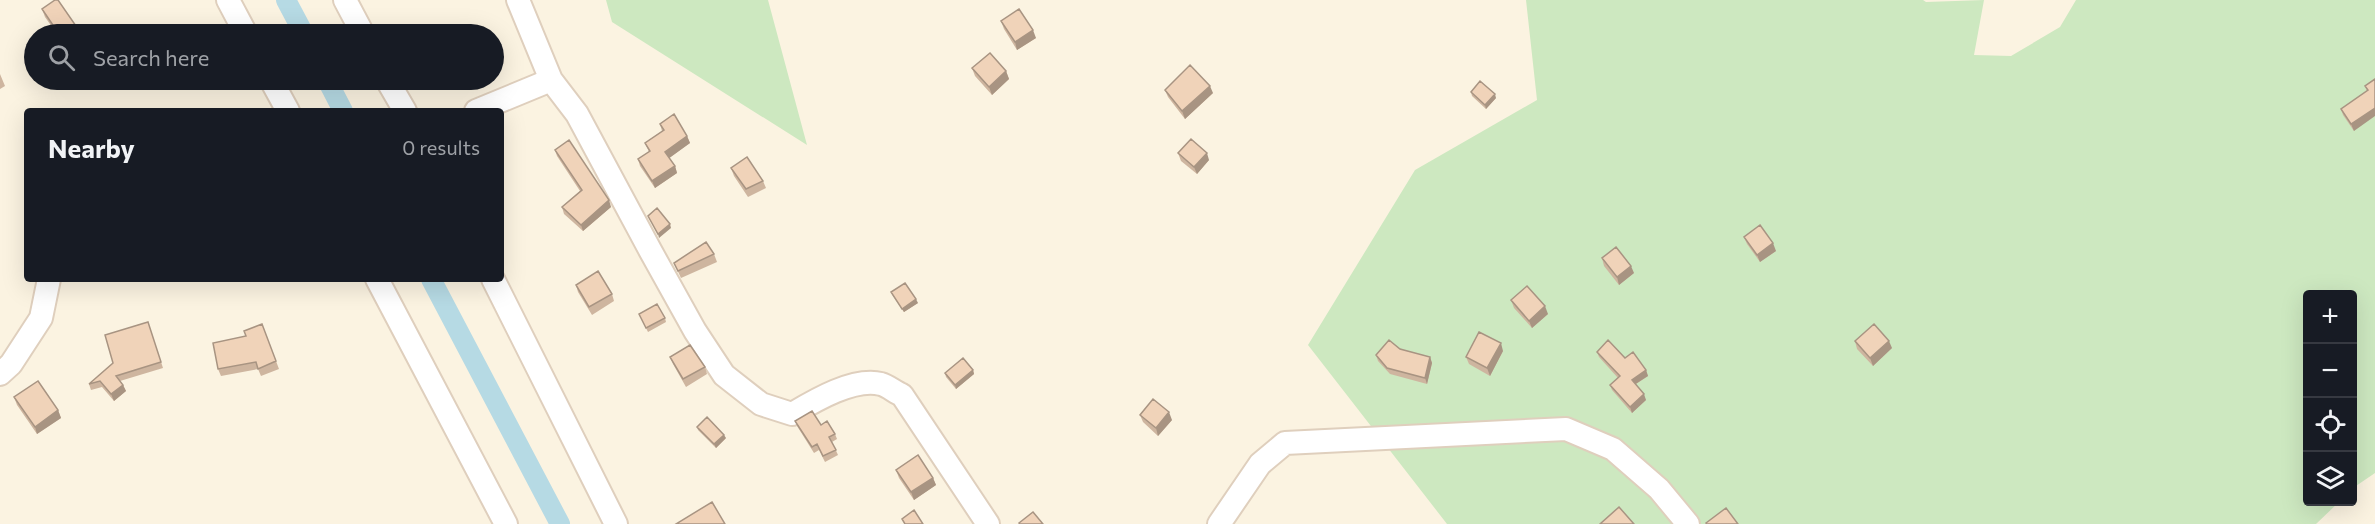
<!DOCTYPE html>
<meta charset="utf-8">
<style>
:root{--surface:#171b24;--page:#20242c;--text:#f1f3f6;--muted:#9ea1a6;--line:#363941}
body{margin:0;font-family:Commissioner,sans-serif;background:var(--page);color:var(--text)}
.controls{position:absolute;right:18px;bottom:18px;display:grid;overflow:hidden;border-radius:6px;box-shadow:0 6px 24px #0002}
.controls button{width:54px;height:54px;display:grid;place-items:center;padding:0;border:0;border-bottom:2px solid var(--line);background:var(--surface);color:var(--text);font:30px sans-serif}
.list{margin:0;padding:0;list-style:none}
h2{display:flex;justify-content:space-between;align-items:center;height:78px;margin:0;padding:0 24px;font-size:26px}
h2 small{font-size:20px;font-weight:400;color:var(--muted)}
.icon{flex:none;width:33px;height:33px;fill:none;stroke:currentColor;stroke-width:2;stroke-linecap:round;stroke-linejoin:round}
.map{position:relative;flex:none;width:2375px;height:524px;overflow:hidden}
.search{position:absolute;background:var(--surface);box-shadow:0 6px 24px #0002;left:24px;top:24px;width:480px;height:66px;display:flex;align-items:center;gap:15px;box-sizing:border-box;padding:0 21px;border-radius:33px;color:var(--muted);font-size:22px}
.panel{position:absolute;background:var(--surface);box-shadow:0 6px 24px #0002;left:24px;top:108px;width:480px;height:174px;border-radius:6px}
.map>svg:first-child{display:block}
.green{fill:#cde8c0}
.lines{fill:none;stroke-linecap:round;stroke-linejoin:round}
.canal{stroke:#b6dae4;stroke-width:20}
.minor-casing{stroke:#dfcfbd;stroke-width:26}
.minor{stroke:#fff;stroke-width:22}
.wall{fill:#ceb59f}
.shaded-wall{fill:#a89482}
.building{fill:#f0d3b9;stroke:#a89482;stroke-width:1.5}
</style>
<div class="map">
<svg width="2375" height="524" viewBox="0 0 2375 524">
<rect width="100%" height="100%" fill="#fbf3e1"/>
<!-- green -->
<path class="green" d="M606,0H768L807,145L612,22Z
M1526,0H1923L1926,2L1984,0L1974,55L2011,56L2060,27L2076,0H2375V473L2353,488L2352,294H2308V502H2339L2316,524H1447L1308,345L1415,170L1537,100Z"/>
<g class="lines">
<!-- canal -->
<path class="canal" d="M286,0L304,34
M327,80L343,111
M431,279L560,524"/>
<!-- minor casing -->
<g class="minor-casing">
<path id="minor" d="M228,0L246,34
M345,0L363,34
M518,0L551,80
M271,80L288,111
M387,80L405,111
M476,111L551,80L577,114L650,250L695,331L724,375L761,404L792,414C814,401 854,377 881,384C888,386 895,392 902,395L988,524
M377,279L506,524
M493,279L616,524
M0,374L11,364L41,318L49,279
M1219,524L1260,464L1285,443L1566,429L1613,449L1659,489L1688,524"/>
</g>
<!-- minor -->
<use href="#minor" class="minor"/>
</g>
<!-- wall -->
<path class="wall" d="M42,9L79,34H57L45,17Z
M1001,21L1036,38L1017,50L1004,29Z
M972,68L1006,71L1009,79L992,95L975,76Z
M0,74L5,86L0,89Z
M2375,79L2354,131L2343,115L2341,109L2367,91L2365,86Z
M1165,90L1213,93L1185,119L1168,97Z
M1471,92L1496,98L1486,109L1472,96Z
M660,124L687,136L690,143L669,158L675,166L677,173L655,188L640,166L638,159L649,152L645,143L662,131Z
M555,150L611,207L583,231L564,214L562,207L580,191L557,156Z
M1178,153L1209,160L1197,174L1181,161Z
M731,168L763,181L766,188L748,197L734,176Z
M1744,237L1776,251L1760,262L1747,244Z
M714,254L717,262L681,278L674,263Z
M1602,258L1634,273L1619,285L1604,266Z
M576,285L612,294L614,301L592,315L578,292Z
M891,292L918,303L904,312L893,296Z
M1511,300L1548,314L1532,328L1514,308Z
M639,314L665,318L666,322L648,332Z
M148,322L163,368L120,381L123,385L126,391L114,401L102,387L91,390L89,384L113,363Z
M262,324L279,369L261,376L258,369L221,376L218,369Z
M1855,341L1892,348L1873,366L1857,349Z
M1400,349L1430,357L1432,363L1427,384L1390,374L1378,361L1376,355Z
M1503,351L1490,376L1469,364L1466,357Z
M1597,352L1625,358L1646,370L1648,376L1636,384L1646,400L1632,413L1612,390L1610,385L1618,378L1599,357Z
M670,357L705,367L707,374L686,387L673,364Z
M973,370L974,374L956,389L946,377L945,373Z
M14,397L58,410L61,418L37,434L17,405Z
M1140,415L1172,420L1158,436L1143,422Z
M795,421L835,434L837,439L832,442L838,455L825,462L819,450L814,453L797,426Z
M697,427L726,438L716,448L698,430Z
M896,470L933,478L936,485L914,500L899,478Z"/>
<!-- shaded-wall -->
<path class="shaded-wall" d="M76,26L79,34H63Z
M1033,30L1036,38L1017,50L1015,42Z
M1006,71L1009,79L992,95L989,87Z
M1210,86L1213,93L1185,119L1182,111Z
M1495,94L1496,98L1486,109L1485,105Z
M2375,108V116L2354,131L2351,124Z
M687,136L690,143L668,159L665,152Z
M1207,153L1209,160L1197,174L1194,167Z
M675,166L677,173L655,188L652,181Z
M609,200L611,207L583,231L581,225Z
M670,224L671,228L659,238L658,234Z
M1773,243L1776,251L1760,262L1757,255Z
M1631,266L1634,273L1619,285L1617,277Z
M916,299L918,303L904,312L902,309Z
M1545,306L1548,314L1532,328L1529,321Z
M1889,341L1892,348L1873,366L1870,358Z
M1501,343L1503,351L1490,376L1487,368Z
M1430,357L1432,363L1427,384L1425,378Z
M973,370L974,374L956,389L955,385Z
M1646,370L1648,376L1634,385L1632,380Z
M123,385L126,391L114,401L111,394Z
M1644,394L1646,400L1632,413L1630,407Z
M58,410L61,418L37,434L35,427Z
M1169,412L1172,420L1158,436L1156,428Z
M724,435L726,438L716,448L714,444Z
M933,478L936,485L914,500L911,492Z"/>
<!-- building -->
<path class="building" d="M55,0H58L76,26L63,34H59L42,9Z
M1019,9L1033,30L1015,42L1001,21Z
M990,53L1006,71L989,87L972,68Z
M1190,65L1210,86L1182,111L1165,90Z
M2375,79V108L2351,124L2341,109L2368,90L2365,86Z
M1480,81L1495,94L1485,105L1471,92Z
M674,114L687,136L665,152L675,166L652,181L638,159L650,151L645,143L664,130L660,124Z
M1191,139L1207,153L1194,167L1178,153Z
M569,140L609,200L581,225L562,207L582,190L555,150Z
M747,157L763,181L746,189L731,168Z
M657,208L670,224L658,234L648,216Z
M1760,225L1773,243L1757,255L1744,237Z
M706,242L714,254L678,271L674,263Z
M1616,247L1631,266L1617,277L1602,258Z
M598,271L612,294L589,307L576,285Z
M905,283L916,299L902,309L891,292Z
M1527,286L1545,306L1529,321L1511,300Z
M657,304L665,318L646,328L639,314Z
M148,322L161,362L116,376L123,385L111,394L100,381L89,384L113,363L105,335Z
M262,324L276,361L258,369L256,362L218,369L213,343L246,336L244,331Z
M1874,324L1889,341L1870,358L1855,341Z
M1479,332L1501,343L1487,368L1466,357Z
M1389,340L1400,349L1430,357L1425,378L1387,368L1376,355Z
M1608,340L1625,358L1633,352L1646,370L1632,380L1644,394L1630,407L1610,385L1620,376L1597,352Z
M690,345L705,367L683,379L670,357Z
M963,358L973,370L955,385L945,373Z
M38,381L58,410L35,427L14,397Z
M1153,399L1169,412L1156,428L1140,415Z
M812,411L821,425L827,421L835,434L829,437L836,450L823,456L817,444L812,447L795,421Z
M707,417L724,435L714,444L697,427Z
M918,455L933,478L911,492L896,470Z
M712,502L725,524H676Z
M1619,507L1634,524H1600Z
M1726,508L1738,524H1707L1706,523Z
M914,510L923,524H905L902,519Z
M1033,512L1043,524H1020L1019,523Z"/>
</svg>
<div class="controls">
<button>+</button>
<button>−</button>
<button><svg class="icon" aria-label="locate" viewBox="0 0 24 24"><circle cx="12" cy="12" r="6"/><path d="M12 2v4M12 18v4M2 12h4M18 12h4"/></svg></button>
<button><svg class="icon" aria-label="layers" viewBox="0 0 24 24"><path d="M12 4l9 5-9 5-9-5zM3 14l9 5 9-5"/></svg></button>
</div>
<div class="search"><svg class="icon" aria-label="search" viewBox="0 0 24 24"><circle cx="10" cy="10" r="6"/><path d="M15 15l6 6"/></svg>Search here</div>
<section class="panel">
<h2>Nearby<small>0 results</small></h2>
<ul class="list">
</ul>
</section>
</div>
